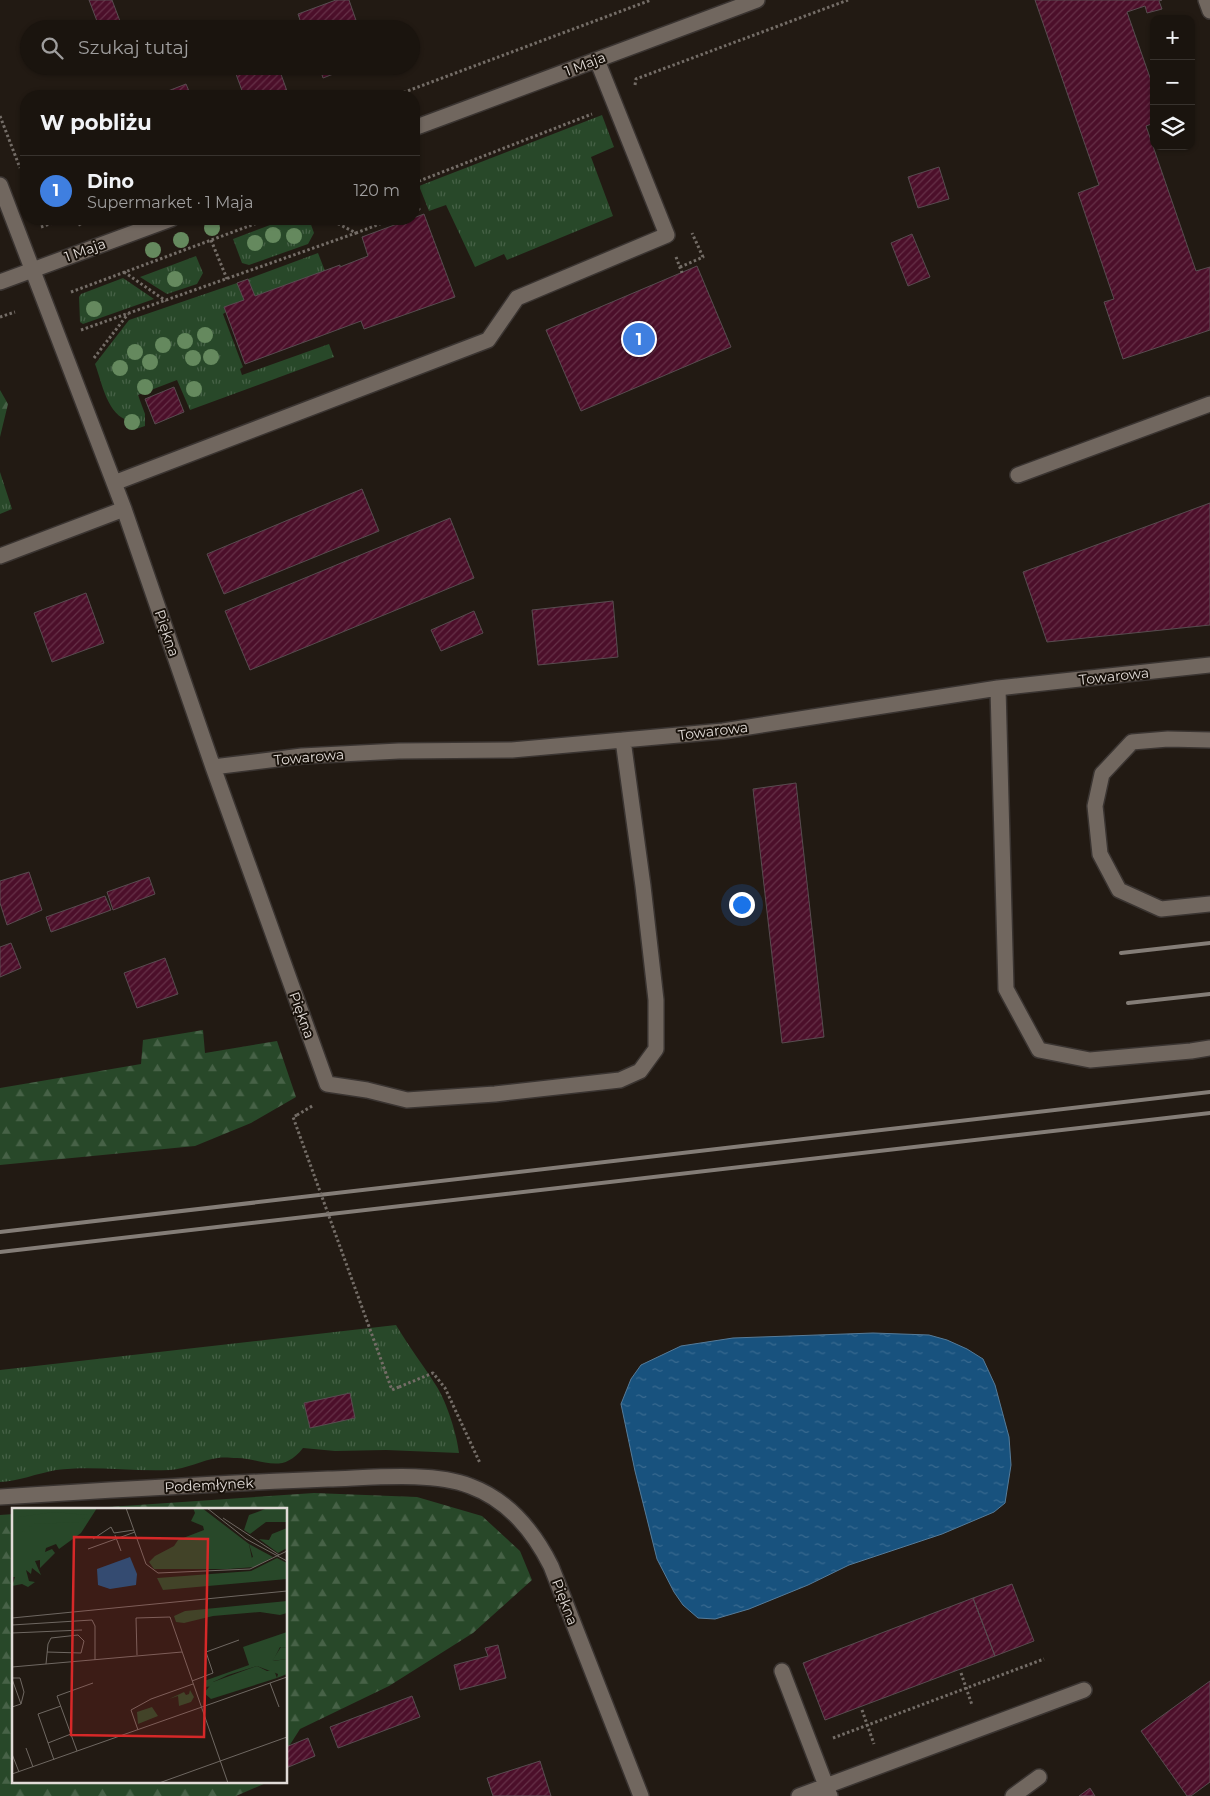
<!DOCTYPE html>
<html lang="pl">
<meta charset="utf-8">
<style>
:root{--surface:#1a140e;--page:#27211c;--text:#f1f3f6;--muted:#9f9e9e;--line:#38332e;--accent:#1a73e8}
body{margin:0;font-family:Montserrat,sans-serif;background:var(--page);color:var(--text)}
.controls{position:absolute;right:15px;top:15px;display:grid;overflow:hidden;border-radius:10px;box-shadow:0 1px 4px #0004}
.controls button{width:45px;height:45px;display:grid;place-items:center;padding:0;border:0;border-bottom:1px solid var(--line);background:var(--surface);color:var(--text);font:25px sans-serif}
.you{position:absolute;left:741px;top:904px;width:18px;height:18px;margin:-12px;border:4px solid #fff;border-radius:50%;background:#1a73e8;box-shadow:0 0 0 8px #1a73e833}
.badge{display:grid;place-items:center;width:32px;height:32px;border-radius:50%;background:var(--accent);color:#fff;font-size:16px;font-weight:700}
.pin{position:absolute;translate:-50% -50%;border:2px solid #fff;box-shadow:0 1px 5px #0006}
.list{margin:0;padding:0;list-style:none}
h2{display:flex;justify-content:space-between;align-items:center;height:65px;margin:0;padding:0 20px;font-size:21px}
h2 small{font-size:16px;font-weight:400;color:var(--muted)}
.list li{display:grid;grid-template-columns:32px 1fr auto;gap:15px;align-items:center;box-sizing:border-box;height:70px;padding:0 20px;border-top:1px solid var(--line)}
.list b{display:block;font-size:19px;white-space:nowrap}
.list p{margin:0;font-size:16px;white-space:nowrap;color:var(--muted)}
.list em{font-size:16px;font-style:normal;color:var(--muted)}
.icon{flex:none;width:28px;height:28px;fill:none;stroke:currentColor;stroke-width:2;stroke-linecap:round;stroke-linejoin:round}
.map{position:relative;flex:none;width:1210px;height:1796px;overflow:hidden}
.search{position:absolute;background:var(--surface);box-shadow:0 1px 4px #0004;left:20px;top:20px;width:400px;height:55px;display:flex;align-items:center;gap:12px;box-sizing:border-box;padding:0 18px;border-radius:28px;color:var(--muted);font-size:19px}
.panel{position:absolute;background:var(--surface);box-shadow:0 1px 4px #0004;left:20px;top:90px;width:400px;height:135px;border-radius:20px}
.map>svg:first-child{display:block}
.grass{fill:url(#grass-tufts)}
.forest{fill:url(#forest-firs)}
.water{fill:url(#water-ripples);stroke:#557b99}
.building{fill:url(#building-hatch);stroke:#584c50}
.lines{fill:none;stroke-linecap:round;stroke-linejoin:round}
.minor-casing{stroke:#3a3431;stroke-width:18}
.path{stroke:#746d67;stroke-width:3;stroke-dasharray:2.5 2.5;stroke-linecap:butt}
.minor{stroke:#71675f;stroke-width:15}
.rail{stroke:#847d77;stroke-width:4}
.path-bridge{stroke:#746d67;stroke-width:3;stroke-dasharray:2.5 2.5;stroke-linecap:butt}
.tree{fill:#65895e}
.labels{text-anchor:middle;stroke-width:4;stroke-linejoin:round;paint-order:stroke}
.street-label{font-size:14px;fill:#e2dcd8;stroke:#18110a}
.inset-road{fill:none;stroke:#6f6862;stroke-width:1}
.view{fill:#d62828;fill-opacity:0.15;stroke:#d62828;stroke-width:2.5}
.inset-edge{fill:none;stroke:#e2dcd8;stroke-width:2.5}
</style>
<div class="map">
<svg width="1210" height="1796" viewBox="0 0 1210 1796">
<defs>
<pattern id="grass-tufts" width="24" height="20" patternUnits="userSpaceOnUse" patternTransform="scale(1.25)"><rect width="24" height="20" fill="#284829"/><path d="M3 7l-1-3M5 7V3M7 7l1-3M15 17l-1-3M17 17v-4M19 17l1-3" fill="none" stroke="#476247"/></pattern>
<pattern id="forest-firs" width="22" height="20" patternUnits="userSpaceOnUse" patternTransform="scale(1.25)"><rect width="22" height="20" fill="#284829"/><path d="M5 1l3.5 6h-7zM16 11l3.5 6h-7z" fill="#476247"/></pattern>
<pattern id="water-ripples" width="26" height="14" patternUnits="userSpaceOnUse" patternTransform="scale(1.25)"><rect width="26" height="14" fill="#18527e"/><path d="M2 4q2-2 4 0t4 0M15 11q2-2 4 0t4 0" fill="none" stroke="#396a90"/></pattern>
<pattern id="building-hatch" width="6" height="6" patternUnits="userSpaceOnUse" patternTransform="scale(1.25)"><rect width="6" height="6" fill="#4c0f2a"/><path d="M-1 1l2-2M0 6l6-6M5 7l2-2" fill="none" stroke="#663148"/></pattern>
</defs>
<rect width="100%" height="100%" fill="#221a13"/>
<!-- grass -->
<path class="grass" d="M602,115L614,147L591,157L613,216L507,260L504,254L475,267L446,205L429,211L419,186Z
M286,219H309L314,233L308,244L249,265L242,263L233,239Z
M318,253L325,271L255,296L248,279Z
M196,256L203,273L197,284L167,294L140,277Z
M123,278L154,299L83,324L80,322L79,297L81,294Z
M237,283L244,300L224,307L226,312L223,314L243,367L240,369L242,375L329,344L334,357L190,410L177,380L138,395L145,414V426L133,430L130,421C107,416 102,382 95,364L129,320Z
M0,472L12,509L0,514Z
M396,1325C409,1347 424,1366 437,1387C447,1403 457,1435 459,1453L386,1450L335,1451L303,1448C282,1475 264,1459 237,1458C231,1458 224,1457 218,1458C202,1460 186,1469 170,1470C132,1472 93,1465 56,1470C39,1473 15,1482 0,1482V1370Z"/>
<!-- forest -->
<path class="forest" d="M0,390L8,404L0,437Z
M203,1030L205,1053L277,1041L296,1097L251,1123L195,1146L0,1165V1088L141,1064L143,1040Z
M314,1493L417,1497L482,1516L520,1551L532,1580L473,1633L389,1686L300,1729L286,1751V1510H64Z
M14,1514V1782L266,1783L236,1796H0V1515Z"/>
<!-- water -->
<path class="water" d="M873,1333L929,1335L947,1340L967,1349L983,1359L995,1385L1009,1437L1011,1465L1005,1503L994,1512L942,1534L849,1565L808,1585L749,1609L715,1619L698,1618L683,1605L674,1592L657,1559L635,1471L621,1404L631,1379L641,1365L681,1346L733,1338Z"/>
<!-- building -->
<path class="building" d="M89,0H112L123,29H100Z
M336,0H349L359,29H303L298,14Z
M1035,0H1162L1159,1L1162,9L1147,13L1145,6L1127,12L1154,89V123L1146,126L1196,271L1210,267V330L1123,359L1104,302L1114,299L1078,193L1099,185Z
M233,66H278L287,91L273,96H244Z
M319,66H354L323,78Z
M186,84L191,96H155Z
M939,167L949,199L918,208L908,177Z
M424,214L455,297L364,329L361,321L245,364L224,307L244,300L237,283L248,279L255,296L340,265V267L368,256L362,237Z
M912,234L930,277L908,286L891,243Z
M697,266L731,347L581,411L546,330Z
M174,387L184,412L155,424L145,399Z
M362,489L379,531L224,594L207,554Z
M1210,503V625L1047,642L1023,572Z
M450,518L474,578L250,670L225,611Z
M86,593L104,643L52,662L34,613Z
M613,601L618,657L538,665L532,610Z
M474,611L483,633L441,651L431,630Z
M796,783L824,1037L782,1043L753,789Z
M29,872L42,910L7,925L0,903V881Z
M149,877L155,894L113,910L107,892Z
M105,896L111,910L51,932L46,917Z
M11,943L21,968L0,977V947Z
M165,958L178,994L137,1008L124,973Z
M350,1393L355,1418L310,1428L304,1403Z
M1012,1584L1034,1641L995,1656L973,1598Z
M973,1598L995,1656L825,1720L803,1663Z
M498,1645L506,1678L460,1690L454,1665L488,1656L485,1648Z
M1210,1681V1782L1191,1796H1187L1141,1731Z
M412,1696L420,1717L338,1748L330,1727Z
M308,1738L315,1756L286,1768V1747Z
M540,1761L551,1796H493L487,1778Z
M1090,1788L1095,1796H1079Z"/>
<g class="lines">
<!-- minor casing -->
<g class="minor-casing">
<path id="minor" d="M1206,0L1210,11
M414,128L757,0
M0,185L124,509L213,767L327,1084L367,1090L407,1100L495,1094L620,1080L640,1071L656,1049V1000L643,886L623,740
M0,282L171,219
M1018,475L1210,404
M114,483L488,340L517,298L667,235L597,60
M0,556L124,509
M998,688L1006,989L1039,1050L1090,1060L1191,1051L1210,1048
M1210,740L1168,739L1132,742L1102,774L1095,806L1100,854L1119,890L1161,909L1210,904
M213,767L302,756L399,751L512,750L723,731L998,688L1210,665
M0,1497C109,1490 218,1483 328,1479C369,1478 432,1471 470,1486C508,1500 534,1532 551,1566L641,1796
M782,1671L830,1796
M799,1796L1084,1690
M1013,1796L1039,1777"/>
</g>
<!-- path -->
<path class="path" d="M635,85L636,79L848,0
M394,96L651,0
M0,116L20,168
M414,183L592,114
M414,194L419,209L414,211
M77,219L81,227
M329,219L356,233L393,219
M41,227L64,219
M211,240L227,279
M676,257L682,273
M680,267L703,257L692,233
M124,272L166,301
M71,292L268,219
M0,317L15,312
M81,330L356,233
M94,358L128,314
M297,1115L314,1105
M399,1387L433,1373L445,1388L480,1463
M961,1673L972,1705
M862,1710L874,1744
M833,1738L1044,1659"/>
<!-- minor -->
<use href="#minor" class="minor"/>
<!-- rail -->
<path class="rail" d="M1121,953L1210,943
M1128,1003L1210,994
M0,1232L1210,1092
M0,1252L1210,1113"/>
<!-- path-bridge -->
<path class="path-bridge" d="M297,1115L293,1117L392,1390L399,1387"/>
</g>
<!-- trees -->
<g class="tree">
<circle cx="212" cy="228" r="8"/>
<circle cx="273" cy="235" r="8"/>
<circle cx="294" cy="236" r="8"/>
<circle cx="181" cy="240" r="8"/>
<circle cx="255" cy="243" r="8"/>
<circle cx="153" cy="250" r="8"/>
<circle cx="175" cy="279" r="8"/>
<circle cx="94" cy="309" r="8"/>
<circle cx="205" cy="335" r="8"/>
<circle cx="185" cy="341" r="8"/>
<circle cx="163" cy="345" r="8"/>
<circle cx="135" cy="352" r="8"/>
<circle cx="211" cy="357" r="8"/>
<circle cx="193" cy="358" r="8"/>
<circle cx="150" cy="362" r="8"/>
<circle cx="120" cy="368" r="8"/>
<circle cx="145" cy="387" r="8"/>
<circle cx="194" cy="389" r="8"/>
<circle cx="132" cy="422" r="8"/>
</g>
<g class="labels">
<!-- street labels -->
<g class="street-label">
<text transform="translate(585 64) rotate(-21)" y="5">1 Maja</text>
<text transform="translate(85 250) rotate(-20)" y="5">1 Maja</text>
<text transform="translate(167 633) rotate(71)" y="5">Piękna</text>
<text transform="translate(1114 676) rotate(-6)" y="5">Towarowa</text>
<text transform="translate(713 731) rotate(-7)" y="5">Towarowa</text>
<text transform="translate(309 757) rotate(-5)" y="5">Towarowa</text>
<text transform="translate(302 1015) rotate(70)" y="5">Piękna</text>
<text transform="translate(209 1485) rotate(-3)" y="5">Podemłynek</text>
<text transform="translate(565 1602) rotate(69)" y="5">Piękna</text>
</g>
</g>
<!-- overview -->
<g transform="translate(12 1508)">
<rect width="275" height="275" fill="#221a13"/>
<path d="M275,20V40L266,45L247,31L257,32L260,26ZM237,36L261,49L243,59L216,61L241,49ZM265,50L275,55V71L151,82L145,70L239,63ZM275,124V140L268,139L261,153L275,151V166L265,170L266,166L245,158L216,167L201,174V178L194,179L192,173L237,157L231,139ZM178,182L182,189L179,194L167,198L166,188L157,191L172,184L174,187L177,186ZM140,199L146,208L126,216L125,204Z" fill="#284829"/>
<path d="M0,0H85L69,25L47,41L44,36L34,40L33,44L40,41L43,45L28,60V52L23,53L29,67L20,60L19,66L14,62L17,73L23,74L16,79L10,76L0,78L3,69H0ZM181,0H190L237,36L241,56L216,61H142L137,54L143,48L162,38L166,32L192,22L191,18L179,13L183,5ZM256,0H275V14H254L238,26L232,22L237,7ZM275,93V105L268,107L248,104L201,108L172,115L164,114L162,108L173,103ZM269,139L275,140V151L260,153ZM245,158L255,163L262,162L265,170L199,191L192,185L201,174Z" fill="#284829"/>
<path d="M42,4L76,7L67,14L22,16L15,21V26L8,21L0,25V16L6,14L7,9Z" fill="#284829"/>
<path d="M118,49L125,66L124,77L98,81L86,77L85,61Z" fill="#18527e"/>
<path class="inset-road" d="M114,0L134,56L146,65L238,61L275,43M195,0L234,31L275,53M211,10L267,47M103,27L109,43M81,31L99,19L102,25L122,22M76,41L123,24M0,110L275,83M0,117L80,112L83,118V152M0,125L70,122M125,147L124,110L158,109L216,275M34,156L36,136L39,130L66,127L72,133L69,145L35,144M0,159L170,144M0,170H8L12,184L9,196M0,171L9,196L0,199M180,173L201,165L194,144L227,132M258,175L267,199M126,222L119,202L139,191L181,176M36,235L59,226M14,240L21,259M65,243L45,188L81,175M0,246L7,264M42,252L26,206L49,198M0,266L275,169M147,275L275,229"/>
<path class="view" d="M62,29L196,31L192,229L59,227Z"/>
<rect width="275" height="275" class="inset-edge"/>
</g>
</svg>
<div class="controls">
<button>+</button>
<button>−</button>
<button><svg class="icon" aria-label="layers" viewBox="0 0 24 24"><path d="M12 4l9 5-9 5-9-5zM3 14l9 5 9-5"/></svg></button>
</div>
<div class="you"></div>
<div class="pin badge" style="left:639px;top:339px;background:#3f7fe0">1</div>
<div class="search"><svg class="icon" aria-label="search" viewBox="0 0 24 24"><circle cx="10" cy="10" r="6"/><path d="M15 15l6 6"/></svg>Szukaj tutaj</div>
<section class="panel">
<h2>W pobliżu<small></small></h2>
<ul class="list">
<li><span class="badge" style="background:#3f7fe0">1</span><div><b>Dino</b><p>Supermarket · 1 Maja</p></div><em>120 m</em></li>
</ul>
</section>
</div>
